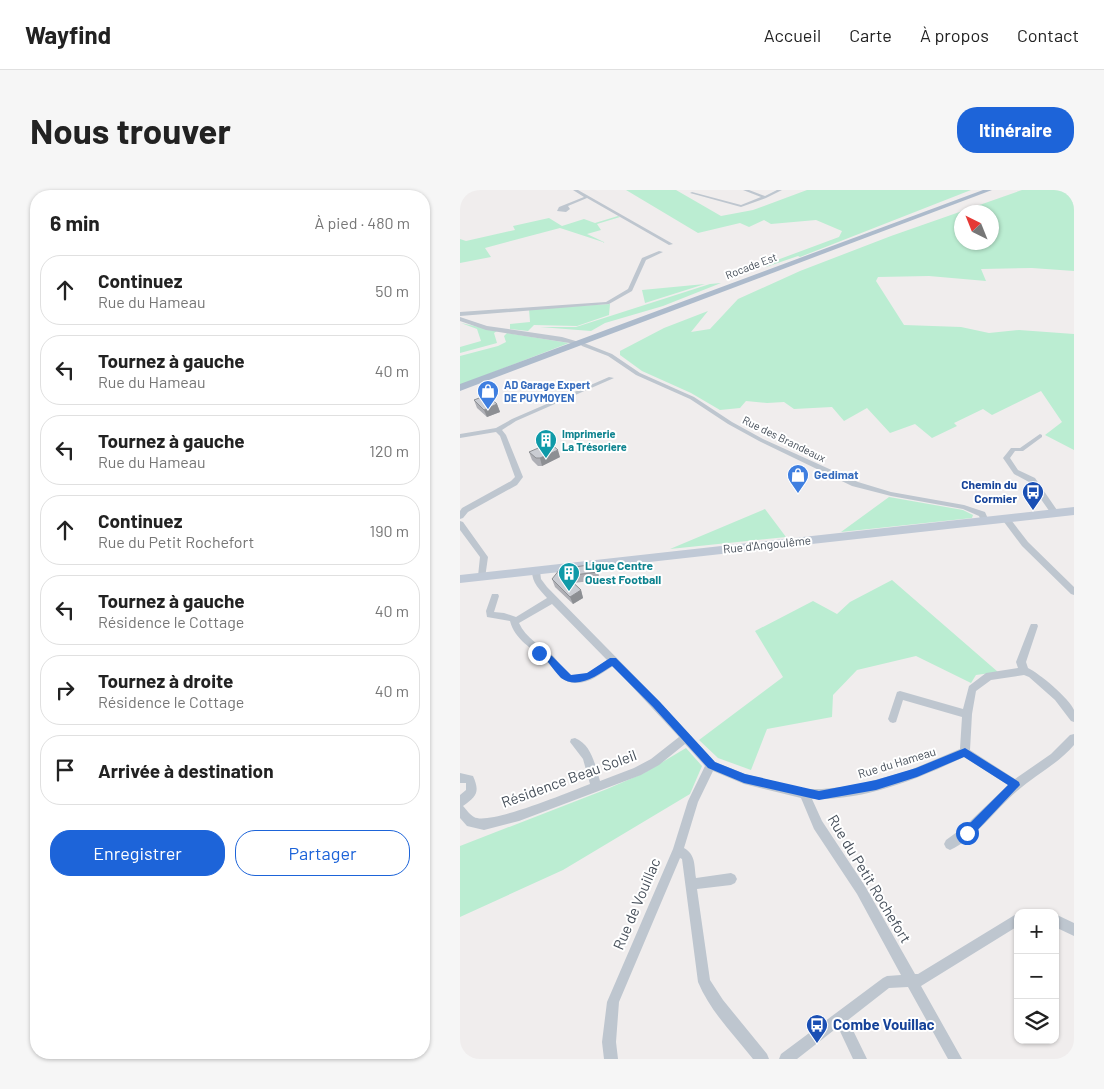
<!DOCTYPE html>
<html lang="fr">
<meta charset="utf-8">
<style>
:root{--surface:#fff;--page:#f6f6f6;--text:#222;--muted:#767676;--line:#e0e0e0;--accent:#1d64d9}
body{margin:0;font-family:Barlow,sans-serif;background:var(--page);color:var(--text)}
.controls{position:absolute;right:15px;bottom:15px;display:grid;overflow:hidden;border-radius:10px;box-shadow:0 1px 4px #0004}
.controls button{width:45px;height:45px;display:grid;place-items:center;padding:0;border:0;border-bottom:1px solid var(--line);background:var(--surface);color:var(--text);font:25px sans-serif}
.compass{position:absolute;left:494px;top:15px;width:45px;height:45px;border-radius:50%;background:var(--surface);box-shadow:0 1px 4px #0004;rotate:317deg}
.stop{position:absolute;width:15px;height:15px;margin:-11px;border:4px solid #1d64d9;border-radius:50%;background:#fff}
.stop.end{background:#1d64d9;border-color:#fff;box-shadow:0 1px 5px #0008}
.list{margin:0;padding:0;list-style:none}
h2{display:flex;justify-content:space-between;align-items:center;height:65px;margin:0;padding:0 20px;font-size:21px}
h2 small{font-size:16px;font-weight:400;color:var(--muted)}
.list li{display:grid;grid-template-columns:32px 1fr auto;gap:15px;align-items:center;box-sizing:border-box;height:70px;margin:0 10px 10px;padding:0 10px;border:1px solid var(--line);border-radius:20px}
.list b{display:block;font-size:19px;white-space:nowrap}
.list p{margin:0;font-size:16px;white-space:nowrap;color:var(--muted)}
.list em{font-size:16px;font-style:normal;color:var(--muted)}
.actions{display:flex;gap:10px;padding:15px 20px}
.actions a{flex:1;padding:11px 0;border:1px solid var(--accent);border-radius:20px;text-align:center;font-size:18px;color:var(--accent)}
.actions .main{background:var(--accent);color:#fff}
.icon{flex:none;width:28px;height:28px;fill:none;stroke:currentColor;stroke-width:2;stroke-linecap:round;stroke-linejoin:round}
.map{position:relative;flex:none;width:614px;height:869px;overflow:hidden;border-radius:20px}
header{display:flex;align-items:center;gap:30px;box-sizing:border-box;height:70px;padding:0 25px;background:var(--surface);border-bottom:1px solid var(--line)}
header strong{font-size:24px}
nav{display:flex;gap:28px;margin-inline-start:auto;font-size:18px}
.intro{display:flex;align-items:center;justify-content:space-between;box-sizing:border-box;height:120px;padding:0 30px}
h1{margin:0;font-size:35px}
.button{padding:12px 22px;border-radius:20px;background:var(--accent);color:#fff;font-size:18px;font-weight:700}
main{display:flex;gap:30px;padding:0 30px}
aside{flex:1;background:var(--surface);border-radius:20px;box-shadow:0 1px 4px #0004}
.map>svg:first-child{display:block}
.green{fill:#bbedd2;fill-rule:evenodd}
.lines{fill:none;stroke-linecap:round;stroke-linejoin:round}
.street{fill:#bec6cf;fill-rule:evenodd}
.secondary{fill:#c0c9d6;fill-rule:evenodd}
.primary{fill:#adbbcc;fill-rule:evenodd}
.wall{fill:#aeafb5}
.shaded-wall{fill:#8d8f93}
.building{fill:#caccd2;stroke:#8d8f93}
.route{fill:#1d64d9}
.labels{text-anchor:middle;stroke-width:4;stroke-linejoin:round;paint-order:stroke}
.far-street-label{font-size:11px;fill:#464f5a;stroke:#fff}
.far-shop-label{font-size:11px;font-weight:bold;fill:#366cbe;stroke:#fff;text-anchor:start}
.far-culture-label{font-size:11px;font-weight:bold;fill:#0d838f;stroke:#fff;text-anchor:start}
.shop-label{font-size:12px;font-weight:bold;fill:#366cbe;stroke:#fff;text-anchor:start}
.transit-label{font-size:12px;font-weight:bold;fill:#164399;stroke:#fff;text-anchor:end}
.street-label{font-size:12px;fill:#464f5a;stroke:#fff}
.culture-label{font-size:12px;font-weight:bold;fill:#0d838f;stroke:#fff;text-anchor:start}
.near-street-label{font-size:15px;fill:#464f5a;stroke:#fff}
.near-transit-label{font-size:15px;font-weight:bold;fill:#164399;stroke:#fff;text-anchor:start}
</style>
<header>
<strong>Wayfind</strong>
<nav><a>Accueil</a><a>Carte</a><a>À propos</a><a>Contact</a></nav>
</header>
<div class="intro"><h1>Nous trouver</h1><a class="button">Itinéraire</a></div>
<main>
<aside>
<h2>6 min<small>À pied · 480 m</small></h2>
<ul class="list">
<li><svg class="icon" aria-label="ahead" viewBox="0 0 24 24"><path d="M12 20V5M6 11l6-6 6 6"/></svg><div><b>Continuez</b><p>Rue du Hameau</p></div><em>50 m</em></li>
<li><svg class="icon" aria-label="left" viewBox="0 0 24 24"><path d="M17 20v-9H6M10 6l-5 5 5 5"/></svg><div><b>Tournez à gauche</b><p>Rue du Hameau</p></div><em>40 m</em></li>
<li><svg class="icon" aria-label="left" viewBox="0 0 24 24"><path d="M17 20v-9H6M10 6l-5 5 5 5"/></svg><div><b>Tournez à gauche</b><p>Rue du Hameau</p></div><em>120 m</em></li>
<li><svg class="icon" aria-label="ahead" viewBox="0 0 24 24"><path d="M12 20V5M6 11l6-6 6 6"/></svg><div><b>Continuez</b><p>Rue du Petit Rochefort</p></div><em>190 m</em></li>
<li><svg class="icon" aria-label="left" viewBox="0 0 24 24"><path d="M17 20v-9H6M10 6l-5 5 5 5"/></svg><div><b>Tournez à gauche</b><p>Résidence le Cottage</p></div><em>40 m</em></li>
<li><svg class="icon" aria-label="right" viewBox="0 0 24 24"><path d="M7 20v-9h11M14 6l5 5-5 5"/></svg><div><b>Tournez à droite</b><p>Résidence le Cottage</p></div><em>40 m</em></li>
<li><svg class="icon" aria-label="arrive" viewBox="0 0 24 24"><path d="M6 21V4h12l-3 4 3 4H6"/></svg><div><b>Arrivée à destination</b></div></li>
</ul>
<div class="actions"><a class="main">Enregistrer</a><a>Partager</a></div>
</aside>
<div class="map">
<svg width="614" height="869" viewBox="0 0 614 869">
<rect width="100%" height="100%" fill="#f0eded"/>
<!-- green -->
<path class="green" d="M166,0H216L261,26L293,20L347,0H511L340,67L338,66L306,77L309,73L379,47L382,41L356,30L311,34L304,30L289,37L280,33L238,43Z
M562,0H614V81L572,78L521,79L526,91L469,86L418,87L416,91L444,135L501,137L529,143L559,140L614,144V260L585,245L602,232L581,201L532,225L523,219L494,233L497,236L472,248L455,234L430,243L407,218L384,231L372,217L334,219L324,212L307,213L286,211L280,218L260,220L231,203L182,181L160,165V161L204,138L248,121L231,142L250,139L278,109L340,81L431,46ZM532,22V52H502V22Z
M158,26L160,27L137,34L141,40L127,44L146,53L100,38L25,58L31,67L0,73V49L6,51L55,40L53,36L89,28L102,36L124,29L135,33Z
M261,93L203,116L145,133L131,141L80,137H116L250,94Z
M245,94L185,113L182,100Z
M150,114L149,125L117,136L74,135L68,141L50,139V134L70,132L69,119Z
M1,133L37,141L34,143L37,153L0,163V157L21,151L17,139Z
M47,143L109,153L0,195V166L38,156L46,152L44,146Z
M429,307L503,320L513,325L512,328L381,342Z
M305,319L326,347L210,359Z
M432,390L538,482L516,485L511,493L456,466L397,480L373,505L372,527L307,539L291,580L258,568L239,550L323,487L295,441L353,411L377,424L390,412Z
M226,558L242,576L230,604L103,680L0,727V656L147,599L184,583Z"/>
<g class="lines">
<!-- street -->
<path class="street" d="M113,0H118L213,54L209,55L127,8L108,16L110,19L106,22L97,21L99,17L124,7Z
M283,0H289L305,6L317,0H322L306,8L281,17L230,3L232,2L281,15L301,7Z
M199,61L203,62L186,70L172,101L149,114L0,126V122L146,112L168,99L182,68Z
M0,127L27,136L102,147L119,152L116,154L26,140L0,131Z
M124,153L152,164L180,183L234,207L272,232L303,249L398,292L431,302L504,315L525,322L529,331L528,333H522L519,326L503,319L431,306L392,296L299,251L268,234L230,209L176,185L148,166L122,156L121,155Z
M149,187L154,188L56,231L42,240L46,245L63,287L57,295L8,322L3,328L0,329V321L2,318L51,291L55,287L40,246L36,242L0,248V244L36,238L52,229Z
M580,244L582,245V247L563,261H555L550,268L558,280L575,288L599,323L595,326L592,325L569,292L554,284L543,268L551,258H560Z
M545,325L548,326L568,352L614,397V405L611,404L562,356L541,328Z
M0,331L3,332L28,367L25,388L22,389L18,386L20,367L0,340Z
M76,378L80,381L81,389L87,397L200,512L255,572L285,584L344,599H362L382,597L404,593L448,581L500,559L502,527L443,510L436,532L433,533L430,532L428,529L437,502L440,501L503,519L509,496L526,483L558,478L556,472L570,436L571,434H577L578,436L566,472L568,478C579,483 610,509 614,520C614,523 614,529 614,532L611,531L595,510L569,487L564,485L531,490L516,501L512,524L510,560L555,589L591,564L610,545L614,544V555C598,574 575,585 557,601C536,619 515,649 490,660L486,658L484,654L486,650L504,637L548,595L504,567C458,589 404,611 352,609L362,631L405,696L455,784H458L558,723V736L461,796L502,869H488L448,797L429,798L388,830L407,869H393L378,837L337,869H319L321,864L423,788L427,786L441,785L397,704L354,639L341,608L284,594L253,581L238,612L224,658C236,665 234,675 236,688L271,683L275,685L277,689L275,693L271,695L237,699L250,790L263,810L307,864L309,869H293C274,845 250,821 238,792L222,669L220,668L159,812L156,852L158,869H144L142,852L147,812L213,659L228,611L245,576L225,554L199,575L181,585L59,631L24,640L7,636L0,628V605L6,600V593H0V583L13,586C20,602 17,606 3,616C6,619 10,625 14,627C29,636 111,601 130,594L123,569L110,552L111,549L115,548C132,555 135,575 140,591L174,578L191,569L219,547L153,476C142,483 129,494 115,493C99,492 96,479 85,470C72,458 55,450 50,431L27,427L26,421L32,404H38L39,406L34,422L44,423L56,427L87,408C80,400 72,393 72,381ZM92,414L147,470C138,476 127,486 116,486C104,485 100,473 93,466C81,455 66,449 59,433Z
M595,724L614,733V746L595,737Z"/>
<!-- secondary -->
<path class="secondary" d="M614,317V325L0,393V385Z"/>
<!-- primary -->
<path class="primary" d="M523,0H532L0,201V194Z"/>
</g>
<!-- wall -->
<path class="wall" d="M14,210L37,214L40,222L27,227L17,218Z
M69,262L100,267L82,276H78L72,270Z
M136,374L140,390L113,393L121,400L123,408L113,414L95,397L92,389Z"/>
<!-- shaded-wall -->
<path class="shaded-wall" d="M37,214L40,222L27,227L24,220Z
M98,260L100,267L82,276L80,268Z
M121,400L123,408L113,414L110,407Z"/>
<!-- building -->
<path class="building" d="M27,205L37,214L24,220L14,210Z
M90,253L98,260L80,268H76L69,262Z
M136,374L138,382L106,386L121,400L110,407L92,389L100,379Z"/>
<!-- route -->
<path class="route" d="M79,460L92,466L111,485L127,483L150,468H156L200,512L255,572L285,584L359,601L416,590L456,578L505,558L559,592L560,595L511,647L507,648L503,647L502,643L503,640L548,595L504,567L457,587L416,600L359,610L284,593L248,578L193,517L152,476C138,485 118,500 101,488C96,483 92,477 88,472C84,468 78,467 75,463Z"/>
<!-- icons -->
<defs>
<g id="shop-pin" transform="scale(1.125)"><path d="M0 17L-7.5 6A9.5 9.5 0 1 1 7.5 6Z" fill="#3f7fe0" stroke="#fff"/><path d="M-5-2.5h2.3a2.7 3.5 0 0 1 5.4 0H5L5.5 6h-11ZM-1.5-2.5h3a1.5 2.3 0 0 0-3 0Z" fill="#fff"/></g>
<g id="building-pin" transform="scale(1.125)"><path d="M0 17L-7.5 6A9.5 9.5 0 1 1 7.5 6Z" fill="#0f9aa8" stroke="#fff"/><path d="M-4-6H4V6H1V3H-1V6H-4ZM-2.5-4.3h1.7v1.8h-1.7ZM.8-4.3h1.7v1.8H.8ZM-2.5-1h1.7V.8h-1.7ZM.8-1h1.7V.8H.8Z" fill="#fff"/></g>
<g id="bus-pin" transform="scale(1.125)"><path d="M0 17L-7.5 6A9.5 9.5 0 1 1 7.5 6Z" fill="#1a4fb4" stroke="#fff"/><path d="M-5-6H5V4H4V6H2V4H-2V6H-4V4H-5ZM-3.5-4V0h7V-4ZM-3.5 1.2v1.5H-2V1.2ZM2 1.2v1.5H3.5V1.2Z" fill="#fff"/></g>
</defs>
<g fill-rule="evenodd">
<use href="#shop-pin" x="28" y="201"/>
<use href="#building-pin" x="86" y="250"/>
<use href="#shop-pin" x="338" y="285"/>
<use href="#bus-pin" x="573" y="302"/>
<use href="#building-pin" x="109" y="383"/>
<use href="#bus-pin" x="357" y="835"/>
</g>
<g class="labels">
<!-- far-street labels -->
<g class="far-street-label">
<text transform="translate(291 76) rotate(-21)" y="4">Rocade Est</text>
<text transform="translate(324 249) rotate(26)" y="4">Rue des Brandeaux</text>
</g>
<!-- far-shop labels -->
<g class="far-shop-label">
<text x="44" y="199">AD Garage Expert<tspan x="44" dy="13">DE PUYMOYEN</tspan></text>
</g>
<!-- far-culture labels -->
<g class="far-culture-label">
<text x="102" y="248">Imprimerie<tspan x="102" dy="13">La Trésoriere</tspan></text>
</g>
<!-- shop labels -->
<g class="shop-label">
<text x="354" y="289">Gedimat</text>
</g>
<!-- transit labels -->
<g class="transit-label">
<text x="557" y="299">Chemin du<tspan x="557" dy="14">Cormier</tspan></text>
</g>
<!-- street labels -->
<g class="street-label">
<text transform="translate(307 355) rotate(-6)" y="4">Rue d'Angoulême</text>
<text transform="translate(437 573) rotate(-17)" y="4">Rue du Hameau</text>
</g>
<!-- culture labels -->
<g class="culture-label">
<text x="125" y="380">Ligue Centre<tspan x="125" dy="14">Ouest Football</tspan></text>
</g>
<!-- near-street labels -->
<g class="near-street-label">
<text transform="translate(109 589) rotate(-20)" y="5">Résidence Beau Soleil</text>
<text transform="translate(409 689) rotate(59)" y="5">Rue du Petit Rochefort</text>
<text transform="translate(177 714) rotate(-67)" y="5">Rue de Vouillac</text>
</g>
<!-- near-transit labels -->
<g class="near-transit-label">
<text x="373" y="840">Combe Vouillac</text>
</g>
</g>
</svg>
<div class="controls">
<button>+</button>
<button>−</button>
<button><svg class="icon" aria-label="layers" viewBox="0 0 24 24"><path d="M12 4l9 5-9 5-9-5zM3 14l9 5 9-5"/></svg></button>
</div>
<svg class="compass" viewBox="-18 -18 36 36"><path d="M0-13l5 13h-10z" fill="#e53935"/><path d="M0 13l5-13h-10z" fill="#767676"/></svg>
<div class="stop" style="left:507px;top:643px"></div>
<div class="stop end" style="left:79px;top:463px"></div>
</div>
</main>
